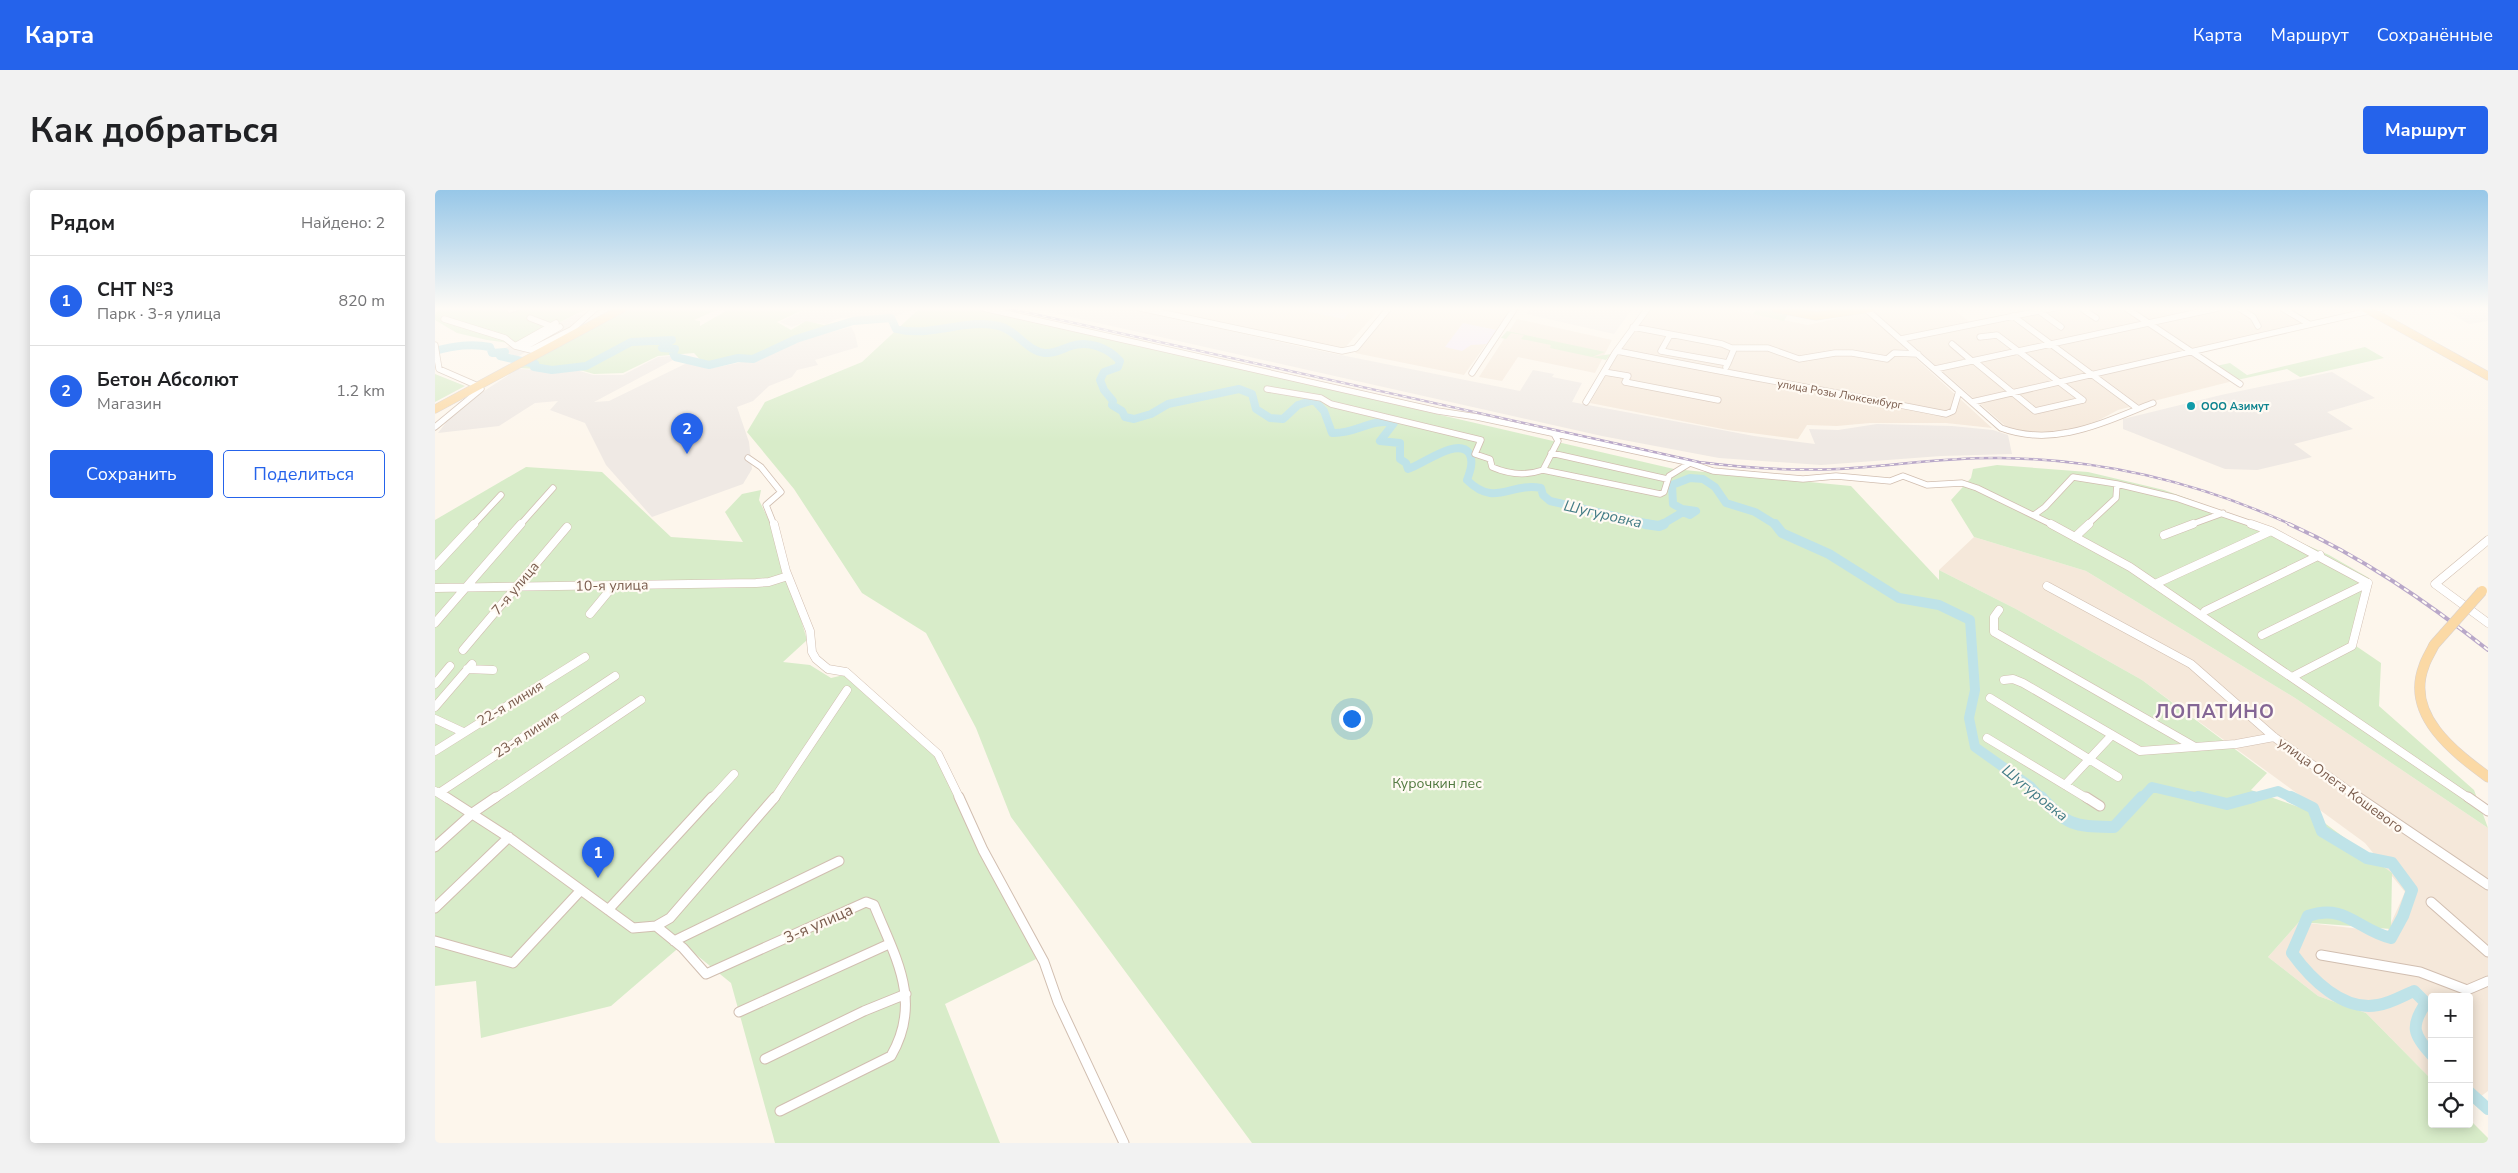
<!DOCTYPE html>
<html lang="ru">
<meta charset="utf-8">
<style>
:root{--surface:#fff;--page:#f2f2f2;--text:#202124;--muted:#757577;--line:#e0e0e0;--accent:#2563eb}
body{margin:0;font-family:"Nunito Sans",sans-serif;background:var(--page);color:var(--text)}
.controls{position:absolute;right:15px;bottom:15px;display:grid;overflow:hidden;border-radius:5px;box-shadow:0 2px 12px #0003}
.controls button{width:45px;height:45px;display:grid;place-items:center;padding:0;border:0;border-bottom:1px solid var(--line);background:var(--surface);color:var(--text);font:25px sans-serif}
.you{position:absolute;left:916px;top:528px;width:18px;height:18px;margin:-12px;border:4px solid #fff;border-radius:50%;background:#1a73e8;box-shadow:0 0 0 8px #1a73e833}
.badge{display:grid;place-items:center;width:32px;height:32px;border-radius:50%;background:var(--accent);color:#fff;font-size:16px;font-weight:700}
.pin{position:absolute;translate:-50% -41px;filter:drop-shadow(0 1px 2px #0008)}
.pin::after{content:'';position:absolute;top:26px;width:18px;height:15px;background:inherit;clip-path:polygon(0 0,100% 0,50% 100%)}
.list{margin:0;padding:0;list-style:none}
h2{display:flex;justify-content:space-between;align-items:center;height:65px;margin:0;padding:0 20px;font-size:21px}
h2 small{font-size:16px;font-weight:400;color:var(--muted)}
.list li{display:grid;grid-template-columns:32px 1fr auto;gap:15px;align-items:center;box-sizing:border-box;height:90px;padding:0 20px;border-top:1px solid var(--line)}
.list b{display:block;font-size:19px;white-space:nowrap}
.list p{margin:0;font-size:16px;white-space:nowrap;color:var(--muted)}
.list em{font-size:16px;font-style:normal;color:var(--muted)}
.actions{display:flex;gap:10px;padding:15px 20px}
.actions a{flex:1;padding:11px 0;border:1px solid var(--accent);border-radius:5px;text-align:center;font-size:18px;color:var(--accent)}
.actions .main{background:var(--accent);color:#fff}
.icon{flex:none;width:28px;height:28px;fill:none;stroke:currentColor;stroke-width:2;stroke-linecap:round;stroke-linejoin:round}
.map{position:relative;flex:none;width:2053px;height:953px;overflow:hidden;border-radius:5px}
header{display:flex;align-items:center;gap:30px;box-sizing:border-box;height:70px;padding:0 25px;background:var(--accent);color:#fff}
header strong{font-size:24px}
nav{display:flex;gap:28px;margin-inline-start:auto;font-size:18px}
.intro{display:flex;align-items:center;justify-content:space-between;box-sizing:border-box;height:120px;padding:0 30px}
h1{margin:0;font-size:35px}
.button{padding:12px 22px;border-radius:5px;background:var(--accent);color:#fff;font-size:18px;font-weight:700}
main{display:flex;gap:30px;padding:0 30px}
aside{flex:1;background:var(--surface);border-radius:5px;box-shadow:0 2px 12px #0003}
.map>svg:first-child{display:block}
.residential{fill:#f5e8da}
.industrial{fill:#efe9e4}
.education{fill:#f3e8fa}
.green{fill:#d8ecc9}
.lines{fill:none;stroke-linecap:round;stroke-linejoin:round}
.river-far2{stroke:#bfe3e8;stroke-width:8}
.river-far1{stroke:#bfe3e8;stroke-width:10}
.river{stroke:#bfe3e8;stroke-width:12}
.minor-far2-casing{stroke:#d1beb0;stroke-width:7}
.minor-far1-casing{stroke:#d1beb0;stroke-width:9}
.minor-casing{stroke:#d1beb0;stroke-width:11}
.major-far1-casing{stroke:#dad1cd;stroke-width:9}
.major-casing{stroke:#dad1cd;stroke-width:11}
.minor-far2{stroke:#fff;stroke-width:5.5}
.minor-far1{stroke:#fff;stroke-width:8}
.minor{stroke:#fff;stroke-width:9}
.major-far1{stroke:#fbd9a5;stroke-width:8}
.major{stroke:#fbd9a5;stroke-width:10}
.rail-far1-casing{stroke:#b9a8c9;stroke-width:2.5}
.rail-casing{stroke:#b9a8c9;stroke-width:4}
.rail-far1{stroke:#fffaf3;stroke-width:1;stroke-dasharray:4.5;stroke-linecap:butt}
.rail{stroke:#fffaf3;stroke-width:2;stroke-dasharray:5.5;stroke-linecap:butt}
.major-bridge-casing{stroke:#dad1cd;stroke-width:11;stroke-linecap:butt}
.major-bridge{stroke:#fbd9a5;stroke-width:10}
.culture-dot{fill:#0f9aa8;stroke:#fffaf3;stroke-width:2}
.labels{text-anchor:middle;stroke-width:4.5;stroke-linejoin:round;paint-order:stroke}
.far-street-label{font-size:11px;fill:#7a5c4d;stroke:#fffaf3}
.far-culture-label{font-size:11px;font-weight:bold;fill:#0d838f;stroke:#fffaf3;text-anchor:start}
.street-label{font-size:14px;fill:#7a5c4d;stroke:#fffaf3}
.park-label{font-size:14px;fill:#537a41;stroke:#fffaf3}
.water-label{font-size:15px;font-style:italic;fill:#437c86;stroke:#fffaf3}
.near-street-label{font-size:16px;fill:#7a5c4d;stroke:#fffaf3}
.district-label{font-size:19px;font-weight:bold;letter-spacing:1px;fill:#846695;stroke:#fffaf3}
</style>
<header>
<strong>Карта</strong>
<nav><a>Карта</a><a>Маршрут</a><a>Сохранённые</a></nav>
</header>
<div class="intro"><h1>Как добраться</h1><a class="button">Маршрут</a></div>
<main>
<aside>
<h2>Рядом<small>Найдено: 2</small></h2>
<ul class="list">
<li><span class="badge">1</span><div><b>СНТ №3</b><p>Парк · 3-я улица</p></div><em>820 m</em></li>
<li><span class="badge">2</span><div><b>Бетон Абсолют</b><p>Магазин</p></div><em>1.2 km</em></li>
</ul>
<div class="actions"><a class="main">Сохранить</a><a>Поделиться</a></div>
</aside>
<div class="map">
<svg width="2053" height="953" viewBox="0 0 2053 953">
<rect width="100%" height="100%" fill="#fdf6ec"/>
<!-- residential -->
<path class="residential" d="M714,118H945L908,160Z
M957,118H1077L1029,185L920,163Z
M1217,118H1289L1373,135L1430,122L1557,238L1511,233H1435L1402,236L1372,235L1363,249L1293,240L1155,213L1184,160Z
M1455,118H1517L1536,133L1585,123L1579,118H1688L1798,191L1683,220L1653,236L1626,243H1599L1574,239L1438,121Z
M1693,118H1775L1713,132Z
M1786,118H1844L1871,134L1756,159L1717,133Z
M1082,129L1177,150L1160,183L1083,167L1067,191L1044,187Z
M1539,347L1651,381L1860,508L2053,638V901L2034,915V807H1997V890L1931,823L1883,806L1833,767L1864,732L1952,742L1970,702L1930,653L1707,490L1581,419L1504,380Z"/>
<!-- industrial -->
<path class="industrial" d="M375,118H481L459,127H415L402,129L392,134L370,132L357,137L345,132Z
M596,118H692L876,159L1085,201L1098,180L1119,184L1117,187L1147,193L1137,212L1319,246L1380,254L1374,239L1403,240L1442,234L1517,236L1558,240L1573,245L1577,264L1506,266L1386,275L1284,268L1167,246Z
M1096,118H1198L1179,144L1091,124Z
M2033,118H2053V131L2034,134L2013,122Z
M143,124L147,125L135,137L82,167L66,160Z
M416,137L420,144L423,157L380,170L383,175L362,180L357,187L334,196L318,211L302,217L314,252L317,279L308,294L217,327L171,275L150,233L115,220L123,211L100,213L64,236L3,243L12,231L46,203L83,179L120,181L138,179L158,185H188L223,167L236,166L238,170L159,212L174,211L254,172L273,179L322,169L361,151Z
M1897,182L1940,208L1892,222L1918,239L1859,254L1877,267L1822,280L1790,279L1688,239V229L1786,205Z"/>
<!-- education -->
<path class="education" d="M874,118H918L909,129L871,121Z
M1028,133L1047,137L1062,140L1052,154L1036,155L1027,161L1010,157Z"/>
<!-- green -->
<path class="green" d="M5,118H153L82,154L52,150L22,143L0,130V124Z
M195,118H286L259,130L265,131V136L296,118H372L342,132L356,140L371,131L389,135L406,131L387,141L355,150L350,156L321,167L272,177L259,163L223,166L188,183L159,184L138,178L119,180L84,178Z
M485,118H544L1239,279L1416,296L1504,390V380L1581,419L1707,490L1832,583L1816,600L1872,620L1957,683L1956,739L1864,732L1833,767L1883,806L1931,823L1997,890V934H2034V929L2053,948V953H817L576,627L541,538L491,443L427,403L359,299L312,242L330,212L427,172Z
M1322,118H1326L1353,124L1349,131L1318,124Z
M1072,141L1170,162L1157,167L1176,164L1171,170L1115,158L1116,155L1086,149L1089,145L1076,143L1071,149L1066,148Z
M1930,157L1949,168L1865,187L1852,179L1802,190L1781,176L1795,173L1812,185Z
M0,184L30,196L0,212Z
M1562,275L1653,282L1729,300L1826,335L1894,365L1934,388L1921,456L1946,473L1944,516L2039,600L2053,638L1860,508L1651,381L1539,347L1516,310L1536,288L1538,279Z
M91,277L167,282L236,347L308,352L290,322L307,304L326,300L324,310L341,345L372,450L348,472L375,475L396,488L413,484L512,576L601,769L510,814L565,953H340L296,793L248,754L176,816L46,848L41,791L0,796V330Z"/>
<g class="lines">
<!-- river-far2 -->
<path class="river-far2" d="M0,161C19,156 36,153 55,157L57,163L70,162L65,166L100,174L99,177L117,180L151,176L196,152L237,150L227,158L240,159L238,163L240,167L274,175L303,168L318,169L361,149L418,131L456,128L461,139C495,148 530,128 564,136C582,140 591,161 610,163C619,164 627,159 636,156C654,150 673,158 685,171L683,177L669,182L665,190L669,200L678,211L677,215L687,221L690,227L699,229L716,224L733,214L804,199L817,204L821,219L835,228L848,229L863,215L879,210L889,221L897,243C922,244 935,228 959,233L945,251L965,253V269L971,273L973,279C987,275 1022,247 1034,263C1039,271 1035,282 1032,290C1060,318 1075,292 1106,298L1108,305L1115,311L1219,335
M1226,335L1248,322L1255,325L1261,321L1247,319L1238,314L1237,295L1255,288L1268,289L1280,297L1291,313L1320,322L1341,335"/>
<!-- river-far1 -->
<path class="river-far1" d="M1210,334L1224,336L1229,334
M1340,334L1347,343L1394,364L1464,408L1504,415L1535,430L1540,500L1534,528L1540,557L1595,596L1607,609
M1706,609L1717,597L1768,609
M1813,609L1843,601L1859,609"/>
<!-- river -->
<path class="river" d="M1606,607C1633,637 1640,636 1679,637L1707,607
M1763,607L1792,614L1818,607
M1856,607L1878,618L1887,641L1932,668L1957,673L1977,700L1968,726L1956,748C1923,740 1910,713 1873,726L1857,763C1875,788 1908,822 1943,815C1956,813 1967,806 1979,801L1991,813C1975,836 1978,845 1997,865
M2034,902L2053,919"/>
<!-- minor-far2 casing -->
<g class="minor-far2-casing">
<path id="minor-far2" d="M548,118L1003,221L1042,227L1252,272L1278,281L1368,289L1401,286L1455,291L1468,286L1492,295L1527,293L1542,298L1618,335
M705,118L907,161L921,158L954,118
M1646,118L1661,128
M1691,118L1805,194
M1804,118L1818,127L1823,136
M1847,118L1874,134
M1431,119L1566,238C1620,258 1669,232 1718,213
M75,120L81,118
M1604,121L1626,137
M1578,126L1702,218
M95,128L116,136
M9,129L70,148L80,156
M121,133L80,156L96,160L138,139
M1198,137L1287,154L1299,159L1293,173
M134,142L161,118
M1235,145L1226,161L1293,173L1291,177
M1545,147L1562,145L1648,210
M1466,149L1619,118
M1517,154L1537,171
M0,155L4,179L43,196
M88,158L125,137
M1297,158H1333L1364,169L1400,163H1417L1452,169L1459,163L1483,164
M1182,161C1291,183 1401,202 1511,224L1518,221L1524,201
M1539,171L1600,221L1648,210
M1500,179L1783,118
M1169,182L1193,186L1190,192L1283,210
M1037,183L1080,118
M832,199L886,208L896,214L1046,250L1040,264L1055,269L1057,277C1073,284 1091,286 1108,280L1225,304L1229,302L1234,286L1255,273
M1151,212L1180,163L1213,118
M1537,212L1947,118
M0,237L46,199
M1116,263L1232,289
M313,268L326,277L346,302L331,315L339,335
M1108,280L1123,251L1119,244
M1682,294L1741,308L1820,335
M1599,325L1610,317L1638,287L1682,294L1681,308L1652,335
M38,335L66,305
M85,335L118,298
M1755,335L1788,323"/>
</g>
<!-- minor-far1 casing -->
<g class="minor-far1-casing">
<path id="minor-far1" d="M339,334L351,381L375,441L377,462L381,469L393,479L411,482L503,564L525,609
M1616,334L1695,377L2035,609
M1836,341L1933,393
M1729,345L1758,334
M1640,347L1654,334
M2053,350L2000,394L2053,433
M0,376L39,334
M1720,394L1836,341L1816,334
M1612,396L1756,474L1839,547L1925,609
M0,398L321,393L334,392L353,386
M1564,420L1559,427V442L1760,557L1801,554L1839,547
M1770,421L1885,365
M155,424L179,395
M0,433L86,334
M1827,445L1933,393
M28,460L132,337
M32,479L58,480
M1857,487L1917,456L1933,393
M1569,490L1578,489L1588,493L1705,561L1760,557
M0,494L15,476
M1555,508L1683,587
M0,517L37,474
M0,529L28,542
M1552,548L1653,609
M0,561L150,467
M1630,595L1677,545
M0,601L13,609
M4,603L180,486
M59,609L206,510
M276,609L299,584
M339,609L412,500"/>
</g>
<!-- minor casing -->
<g class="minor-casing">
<path id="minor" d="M11,607L76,649L198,738L221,736L235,728L340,607
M524,607L548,660L609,772L623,812L689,953
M1651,607L1665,616
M1923,607L2053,695
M2033,607L2053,621
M0,657L39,622L61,607
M1996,712L2053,762
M0,718L74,647
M173,720L277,607
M221,736L248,758L271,784L431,712L439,715C460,767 488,811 456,866L345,921
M0,751L78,773L146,700
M239,751L404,671
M1886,765L1985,782L2032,800L2053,791
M304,822L454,754
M330,869L429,821L471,804"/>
</g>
<!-- major-far1 casing -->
<g class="major-far1-casing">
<path id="major-far1" d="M1340,118L1381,126L1436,118
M1930,118L2053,186
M0,219L188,118"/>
</g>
<!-- major casing -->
<g class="major-casing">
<path id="major" d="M1999,455C1996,462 1991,469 1989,476C1970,525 2019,562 2053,587"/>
</g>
<!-- minor-far2 -->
<use href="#minor-far2" class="minor-far2"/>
<!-- minor-far1 -->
<use href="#minor-far1" class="minor-far1"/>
<!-- minor -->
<use href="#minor" class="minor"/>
<!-- major-far1 -->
<use href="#major-far1" class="major-far1"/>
<!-- major -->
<use href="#major" class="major"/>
<!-- rail-far1 casing -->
<g class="rail-far1-casing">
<path id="rail-far1" d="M572,118L1264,272C1310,278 1357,281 1403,279C1457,276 1511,267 1565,268C1666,269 1765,293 1857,335"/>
</g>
<!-- rail casing -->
<g class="rail-casing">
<path id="rail" d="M1854,334C1927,367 1991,411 2053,460"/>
</g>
<!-- rail-far1 -->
<use href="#rail-far1" class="rail-far1"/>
<!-- rail -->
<use href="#rail" class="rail"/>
<!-- major-bridge casing -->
<g class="major-bridge-casing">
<path id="major-bridge" d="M1999,455L2047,401"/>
</g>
<!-- major-bridge -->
<use href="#major-bridge" class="major-bridge"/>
</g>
<!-- sky -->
<linearGradient id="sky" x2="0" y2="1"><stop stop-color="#97c7e8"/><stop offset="0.47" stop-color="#fefbf6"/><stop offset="1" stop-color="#fefbf6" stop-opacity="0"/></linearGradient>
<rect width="2053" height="252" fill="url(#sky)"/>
<!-- markers -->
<circle class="culture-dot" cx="1756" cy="216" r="5"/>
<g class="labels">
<!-- far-street labels -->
<g class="far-street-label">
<text transform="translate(1405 204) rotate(10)" y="4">улица Розы Люксембург</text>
</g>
<!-- far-culture labels -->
<g class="far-culture-label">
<text x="1766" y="220">ООО Азимут</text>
</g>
<!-- street labels -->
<g class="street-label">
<text transform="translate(177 395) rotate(-1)" y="5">10-я улица</text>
<text transform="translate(80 398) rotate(-50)" y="5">7-я улица</text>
<text transform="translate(75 513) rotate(-31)" y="5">22-я линия</text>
<text transform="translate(91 544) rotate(-33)" y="5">23-я линия</text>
<text transform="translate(1906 595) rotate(36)" y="5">улица Олега Кошевого</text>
</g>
<!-- park labels -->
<g class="park-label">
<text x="1002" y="598">Курочкин лес</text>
</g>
<!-- water labels -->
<g class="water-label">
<text transform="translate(1168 324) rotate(13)" y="5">Шугуровка</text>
<text transform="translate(1600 603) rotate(39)" y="5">Шугуровка</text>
</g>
<!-- near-street labels -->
<g class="near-street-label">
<text transform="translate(383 733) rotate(-24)" y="6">3-я улица</text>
</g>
<!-- district labels -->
<g class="district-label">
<text x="1780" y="528">ЛОПАТИНО</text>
</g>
</g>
</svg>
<div class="controls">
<button>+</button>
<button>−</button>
<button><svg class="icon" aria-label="locate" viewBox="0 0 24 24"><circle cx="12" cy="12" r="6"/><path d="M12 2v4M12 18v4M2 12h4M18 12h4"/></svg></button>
</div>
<div class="you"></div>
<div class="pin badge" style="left:163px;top:688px">1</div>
<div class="pin badge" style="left:252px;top:264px">2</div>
</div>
</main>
